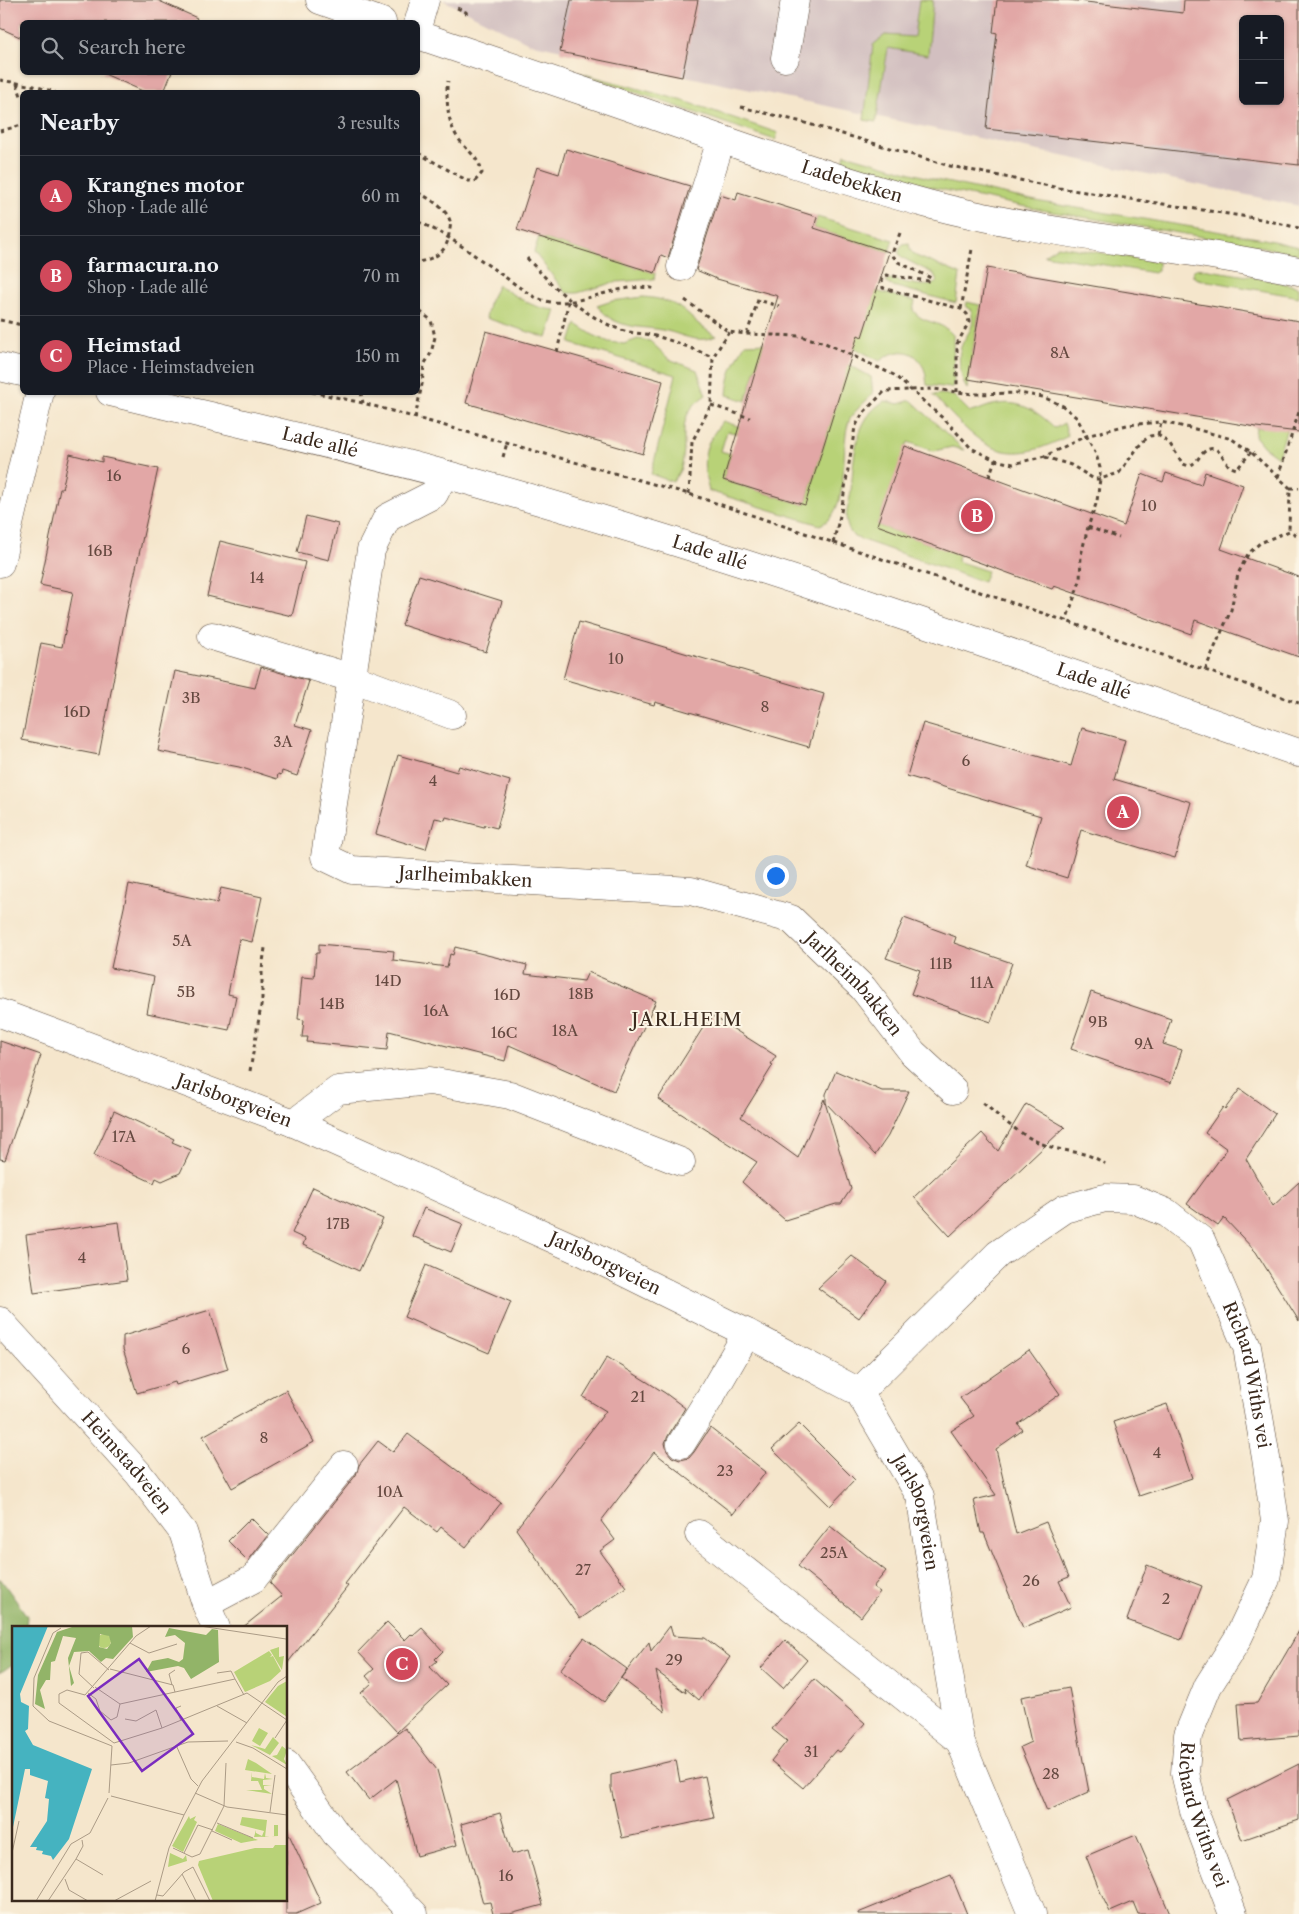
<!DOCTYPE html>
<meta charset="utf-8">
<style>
:root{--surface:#171b24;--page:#20242c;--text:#f1f3f6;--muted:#9ea1a6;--line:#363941;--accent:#d1495b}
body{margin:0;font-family:"Libre Caslon Text",serif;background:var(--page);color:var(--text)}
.controls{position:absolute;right:15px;top:15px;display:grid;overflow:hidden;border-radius:8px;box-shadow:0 1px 4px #0004}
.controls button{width:45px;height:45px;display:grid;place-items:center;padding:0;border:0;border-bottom:1px solid var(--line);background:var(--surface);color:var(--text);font:25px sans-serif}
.you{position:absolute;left:775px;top:875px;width:18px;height:18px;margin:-12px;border:4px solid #fff;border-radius:50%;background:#1a73e8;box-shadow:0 0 0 8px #1a73e833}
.badge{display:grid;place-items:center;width:32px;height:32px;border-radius:50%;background:var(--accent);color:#fff;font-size:16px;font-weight:700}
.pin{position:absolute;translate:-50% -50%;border:2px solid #fff;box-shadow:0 1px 5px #0006}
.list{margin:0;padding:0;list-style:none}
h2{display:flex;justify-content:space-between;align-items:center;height:65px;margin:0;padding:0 20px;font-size:21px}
h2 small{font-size:16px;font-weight:400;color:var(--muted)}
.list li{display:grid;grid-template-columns:32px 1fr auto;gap:15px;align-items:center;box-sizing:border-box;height:80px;padding:0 20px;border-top:1px solid var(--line)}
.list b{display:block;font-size:19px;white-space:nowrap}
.list p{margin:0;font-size:16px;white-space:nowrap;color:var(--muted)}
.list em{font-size:16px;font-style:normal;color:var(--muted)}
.icon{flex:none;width:28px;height:28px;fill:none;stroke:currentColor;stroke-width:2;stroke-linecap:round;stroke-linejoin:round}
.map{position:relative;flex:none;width:1299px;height:1914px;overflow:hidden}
.search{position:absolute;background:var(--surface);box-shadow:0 1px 4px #0004;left:20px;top:20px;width:400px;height:55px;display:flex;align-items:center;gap:12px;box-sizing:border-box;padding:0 18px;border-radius:8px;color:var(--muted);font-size:19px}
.panel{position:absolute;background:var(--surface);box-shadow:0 1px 4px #0004;left:20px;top:90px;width:400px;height:305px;border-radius:8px}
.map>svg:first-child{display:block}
.industrial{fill:#d2bfc0;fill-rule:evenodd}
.green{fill:#b8d277;stroke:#7a7e4a}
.forest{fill:#92b468;stroke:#666f43}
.building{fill:#e2a7a6;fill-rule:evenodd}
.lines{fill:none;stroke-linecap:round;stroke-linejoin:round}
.minor-casing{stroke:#574638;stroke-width:29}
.path{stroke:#574638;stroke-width:3;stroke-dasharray:4 4;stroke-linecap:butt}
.minor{stroke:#fff;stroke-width:28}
.labels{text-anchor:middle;stroke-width:4;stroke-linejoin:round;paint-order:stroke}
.number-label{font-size:15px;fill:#654940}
.street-label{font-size:18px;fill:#3b2a1e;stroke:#fcf5e5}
.neighbourhood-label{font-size:19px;letter-spacing:1px;fill:#3b2a1e;stroke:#fcf5e5}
.inset-road{fill:none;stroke:#ab9b86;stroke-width:1}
.view{fill:#7b2cbf;fill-opacity:0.15;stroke:#7b2cbf;stroke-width:2.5}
.inset-edge{fill:none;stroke:#3b2a1e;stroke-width:2.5}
</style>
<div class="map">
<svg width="1299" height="1914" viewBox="0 0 1299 1914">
<rect width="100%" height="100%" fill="#fcf5e5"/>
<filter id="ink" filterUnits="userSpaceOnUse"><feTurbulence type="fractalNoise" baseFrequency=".02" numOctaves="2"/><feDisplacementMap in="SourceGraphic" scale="10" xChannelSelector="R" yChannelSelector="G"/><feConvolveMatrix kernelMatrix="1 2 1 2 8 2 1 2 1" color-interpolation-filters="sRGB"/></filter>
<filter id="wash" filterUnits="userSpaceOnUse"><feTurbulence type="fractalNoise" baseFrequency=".0096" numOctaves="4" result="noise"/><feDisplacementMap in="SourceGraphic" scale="20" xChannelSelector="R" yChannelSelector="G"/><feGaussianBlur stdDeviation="1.12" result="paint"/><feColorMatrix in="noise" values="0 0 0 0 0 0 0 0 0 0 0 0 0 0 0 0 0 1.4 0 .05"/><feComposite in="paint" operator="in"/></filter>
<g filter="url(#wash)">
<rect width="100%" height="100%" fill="#f5e6cc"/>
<!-- industrial -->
<path class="industrial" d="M443,0H1299V206L529,43ZM1243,19H1280V101H1243Z"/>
<!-- green -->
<path class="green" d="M919,0H933L928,55L888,48L876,122L864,120L873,45L885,35L914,37Z
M573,71L684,101L778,133L775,140Z
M845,154L936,180L1041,202L1264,239L1299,247V255L1263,247L1041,210L935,188L843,162Z
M817,217L893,240L889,252L814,228Z
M539,237L655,273L654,279L616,282L577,293H566L534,252Z
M909,243L910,250L916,256L960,274L956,303L889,285L886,282L890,279C902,281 928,290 937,282L934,274L903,258L899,254V249L903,244Z
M1058,246L1158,262V271L1154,273L1044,255Z
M1196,268L1266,279L1299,287V297L1197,279L1193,276V271Z
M498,285C517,297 533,309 556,310L547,338L486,318L490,300Z
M876,291L915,301L913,310C922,325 940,319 953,335L954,383L951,388L927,385C926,379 926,370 922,365C913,346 893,350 880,361L786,313L862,336Z
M643,297C686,300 684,318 716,336C696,345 681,333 662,330C646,327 630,328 615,321C607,317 603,312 597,306L612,301Z
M967,302L980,305L967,389C961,381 957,357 961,347C967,331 976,330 971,310L966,307Z
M576,324L593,335L609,342L624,344L638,339L650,341L669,359L697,370L706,395C672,418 690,437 681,468C679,473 675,478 673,482L651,474L676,375L570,343Z
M768,343L830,354L871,377L873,394C865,402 851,413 848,424C840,450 851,513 820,525L709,491C701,460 702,447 723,421L740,427L738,434L727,431L721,451L731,454L723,480L805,505L846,372L763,346L746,401L727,395C728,375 735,361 745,344Z
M942,394L954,396L970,412C978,411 982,408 989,406C1017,398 1035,409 1055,428L1064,423L1068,436C999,472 979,443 933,395Z
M911,400L964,450L952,447L934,451L908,442L877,525L958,554L957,561L987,571L983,582L854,537C840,520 849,510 851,490C854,460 854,417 885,401L899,404Z
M1296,400L1278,457L1264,447L1255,436L1256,427L1261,428Z"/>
<!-- forest -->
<path class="forest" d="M0,1578L27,1616L26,1628H14V1663L0,1673Z"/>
<g id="blocks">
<!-- building -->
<path class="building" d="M0,0H157L197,18L195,22H22V38L0,28Z
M571,0H698L682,77L560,52Z
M997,0H1068L1183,13L1184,0H1299V165L986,129L997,33L993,32ZM1243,19H1280V101H1243Z
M100,72H172L164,92H145Z
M566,149L690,186L668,258L661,255L655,273L517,230L537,167L559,174Z
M738,192L817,217L814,228L889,252L862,337L858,335L805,505L723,480L778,296L717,279L696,270L720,195L736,200Z
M987,268L1299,321V432L1256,427L968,379Z
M486,331L663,381L643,454L466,403Z
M905,446L1124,526L1142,474L1163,482L1166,473L1201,485L1205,472L1243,485L1221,549L1299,577V657L1195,620L1191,634L1054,586L1052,589L877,525Z
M70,454L102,462V457L158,469L126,613L99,755L22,740L41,643L62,647L73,592L40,585L60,489H62Z
M306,516L338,524L329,560L297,552Z
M220,541L305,562L292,616L207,596Z
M419,575L502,601L486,652L402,625Z
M579,622L824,694L809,747L655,702L654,705L563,679Z
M261,667L309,681L295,725L312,730L297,776L282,771L281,775L278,774L277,779L239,767L158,751L175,671L255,688Z
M923,723L1071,766L1082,728L1125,740L1114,779L1191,802L1175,858L1081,830L1067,878L1026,865L1041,816L907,776Z
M398,755L457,772L459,766L510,781L497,828L485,825L484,827L446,817L445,820L435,818L426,849L376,834Z
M129,884L217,903L221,888L262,897L252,942L239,939L228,994L236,996L229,1030L147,1013L154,977L111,968Z
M904,918L956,937L954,943L1012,963L991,1022L911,994L920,970L886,958Z
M319,944L394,951L393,960L447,967L450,954L453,955L455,947L527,965L525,974L584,981L588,972L656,1001L614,1091L509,1045L505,1061L389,1031L387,1050L307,1042L308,1037H302L304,1020L298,1019L302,977L314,978L316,953H319Z
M1091,992L1171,1019L1163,1044L1182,1050L1171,1083L1071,1049Z
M713,1016L776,1056L771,1064L773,1065L741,1117L798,1158L824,1099L851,1189L841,1204H836L785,1220L742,1182L757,1162L658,1099L706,1023L708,1024Z
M0,1041L41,1055L5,1160L0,1159Z
M836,1071L882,1091H909L888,1136L875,1155L826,1103V1094Z
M1240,1089L1275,1114L1246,1159L1273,1206L1299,1182V1321L1256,1252L1224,1218L1218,1226L1187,1204L1227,1149L1205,1133L1223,1107L1225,1109Z
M1026,1104L1065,1127L950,1236L914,1197L982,1133L998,1151Z
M114,1111L174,1139L172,1142L191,1150L180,1173L162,1181L156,1178L154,1183L94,1155Z
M313,1187L383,1219L359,1271L303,1245L305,1239L292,1233Z
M424,1208L463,1224L451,1252L412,1236Z
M119,1222L127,1280L34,1293L26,1235Z
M852,1256L886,1281L859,1318L818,1288Z
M426,1265L511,1302L489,1353L404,1317Z
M210,1310L228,1369L176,1385L175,1382L137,1393L123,1349V1336Z
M1029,1350L1060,1394L1018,1424L1023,1430L996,1449L1016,1534L1046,1522L1069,1577L1059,1581L1071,1607L1023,1628L984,1533H981L974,1500L996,1495L951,1431L974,1416L960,1398Z
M607,1357L665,1393L685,1408L668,1436L665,1443L667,1451L672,1457L680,1460L689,1458L694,1452L710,1428L766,1472L733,1514L654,1452L601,1521L615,1540L600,1551L626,1587L580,1619L516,1529L606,1411L583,1397Z
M286,1390L314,1442L232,1488L203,1436Z
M1167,1404L1192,1478L1139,1496L1113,1422Z
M799,1424L855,1480L830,1506L772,1449Z
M408,1434L501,1503L466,1547L441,1527L437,1532L404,1507L345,1584L348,1586L286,1665V1628H242L282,1596L270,1583L356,1475L359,1465L378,1441L393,1452Z
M251,1518L268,1535L248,1561L228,1541Z
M830,1526L886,1571L873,1587L880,1592L861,1617L798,1566Z
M1147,1565L1202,1586L1181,1640L1127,1620Z
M387,1622L405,1640L411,1634L413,1636L422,1628L443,1651L435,1659L437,1661L430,1667L447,1685L397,1732L361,1693L372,1683L366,1676L374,1669L358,1652Z
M670,1626L673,1636L705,1638L730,1657L699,1700L685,1688L686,1693L656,1671L665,1712L621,1678L649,1642L651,1651Z
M1299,1631V1736L1241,1741L1238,1704L1257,1703Z
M584,1638L627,1669L604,1702L560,1670Z
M785,1640L807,1660L783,1688L761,1668Z
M814,1679L865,1723L840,1752L836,1750L803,1788L771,1761L787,1741L772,1729Z
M1069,1688L1089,1792L1047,1811L1020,1747L1031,1742L1021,1697Z
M405,1728L437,1770L457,1845L417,1856L396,1779L369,1800L347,1772Z
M676,1760L680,1782L705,1776L714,1818L622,1838L611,1788V1775Z
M1299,1764V1820L1242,1840L1227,1800Z
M500,1813L512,1854L528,1850L543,1905L510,1914H493L490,1902L483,1903L461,1824Z
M286,1828L321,1903L296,1914H286Z
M1136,1835L1170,1914H1138L1133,1902L1110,1912L1102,1896L1086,1856Z
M951,1875L967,1914H858V1913Z"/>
</g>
</g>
<g filter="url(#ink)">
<use href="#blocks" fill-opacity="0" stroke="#574638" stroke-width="1"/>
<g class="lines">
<!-- minor casing -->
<g class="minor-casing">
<g id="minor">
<path d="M320,0L382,22"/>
<path d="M418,24L425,0"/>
<path id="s1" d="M418,35C470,53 522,70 574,88C692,128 808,172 928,204C1050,236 1176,245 1299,271"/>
<path d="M785,58L795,0"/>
<path d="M681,267L721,140"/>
<path d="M0,367L22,372"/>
<path id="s2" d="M110,392C221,419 333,444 444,474C733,553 1016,654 1299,753"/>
<path id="s3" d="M444,474L434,494L387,518L371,550L325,857L352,870L691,891L791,919L863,988L913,1053L953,1090"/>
<path d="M0,563L40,392"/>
<path d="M212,636L352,678L452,715"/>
<path id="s4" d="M0,1013L294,1123L583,1252L747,1333L859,1392L920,1496L960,1741L1032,1914"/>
<path d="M294,1123L338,1090L430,1081L510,1095L681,1162"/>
<path id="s5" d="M0,1321L138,1473L183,1532L206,1604L216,1628"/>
<path id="s6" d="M859,1392L998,1254L1064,1209L1105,1198L1133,1199L1167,1213L1201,1240L1247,1347L1266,1458L1275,1521L1266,1579L1237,1640L1208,1686L1188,1735L1185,1773L1194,1811L1233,1914"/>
<path d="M681,1444L709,1399L747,1333"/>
<path d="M699,1534L960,1741"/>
<path d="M206,1604L253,1579L344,1465"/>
<path d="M286,1764L336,1834L414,1914"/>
</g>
</g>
<!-- path -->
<path class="path" d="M457,8L466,12L467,15
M0,80L34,86L55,92
M17,84L22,99
M741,107L802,122L950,166L1059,188L1261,219L1299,228
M0,131L22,125
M418,153L468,181H475L482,173C479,156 464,149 456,135C447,119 447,103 447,85L448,81
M418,193C428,197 447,209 450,221C451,224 450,230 449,233C448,252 434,259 418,262
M418,222C449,234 477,258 505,277C518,286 534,300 551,302C587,305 620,281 656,289
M900,233L893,251V256L898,262L931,278L928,281L886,275L882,280L883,288L961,309L967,314L969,322L957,344V392
M527,258C553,287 583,316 621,330C633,334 647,333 659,337C677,342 695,350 713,357
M685,300L729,332L747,334L800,336L825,343L894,375L946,421L971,448L995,460L1013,464L1045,456L1086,436L1127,425L1161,422L1195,429L1232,439L1251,452L1290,488L1289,531
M961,309L972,249
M0,320L22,325
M747,334L758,300L779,306
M557,352L569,300
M312,392L363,403L689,494L1066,621L1299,703
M361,392L363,403
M711,405L750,418
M415,418L422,384L424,365L431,353L435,337L431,320L418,310
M1158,435L1161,422
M503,457L507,443
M1045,457L1071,465L1094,479H1100L1119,473L1142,442L1150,436L1158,435L1170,444L1183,464L1189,466C1198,462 1198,457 1204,452C1218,441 1223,459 1229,466C1230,467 1236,469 1237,469L1251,452
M989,477L995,460
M1278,477L1299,412
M1290,488H1299
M689,494L692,442L711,405L713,357L729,332
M1088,527L1119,538
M833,543L841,512L855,427L863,413L885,391L933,389L974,394L1019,393L1043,397L1063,406L1077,418L1096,454L1100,468V479L1097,501L1088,527L1081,555L1080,581L1066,621
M1205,670L1231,610L1238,574L1248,554L1260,543L1289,531L1299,536
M250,1071L262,1000V969L265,948
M983,1103C1002,1119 1021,1136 1045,1145C1065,1153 1087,1150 1105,1164"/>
<!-- minor -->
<use href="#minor" class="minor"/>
</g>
</g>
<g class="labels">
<!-- number labels -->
<g class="number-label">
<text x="1060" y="358">8A</text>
<text x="114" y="481">16</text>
<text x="1149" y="511">10</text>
<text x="100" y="556">16B</text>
<text x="257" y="583">14</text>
<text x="616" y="664">10</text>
<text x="191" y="703">3B</text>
<text x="765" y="712">8</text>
<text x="77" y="717">16D</text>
<text x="283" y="747">3A</text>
<text x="966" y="766">6</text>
<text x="433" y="786">4</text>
<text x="182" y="946">5A</text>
<text x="941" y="969">11B</text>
<text x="388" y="986">14D</text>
<text x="982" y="988">11A</text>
<text x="186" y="997">5B</text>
<text x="581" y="999">18B</text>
<text x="507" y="1000">16D</text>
<text x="332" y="1009">14B</text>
<text x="436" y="1016">16A</text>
<text x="1098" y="1027">9B</text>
<text x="565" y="1036">18A</text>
<text x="504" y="1038">16C</text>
<text x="1144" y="1049">9A</text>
<text x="124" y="1142">17A</text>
<text x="338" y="1229">17B</text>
<text x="82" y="1263">4</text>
<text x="186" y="1354">6</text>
<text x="638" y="1402">21</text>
<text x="264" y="1443">8</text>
<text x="1157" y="1458">4</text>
<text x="725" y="1476">23</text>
<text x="390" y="1497">10A</text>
<text x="834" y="1558">25A</text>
<text x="583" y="1575">27</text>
<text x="1031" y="1586">26</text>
<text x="1166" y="1604">2</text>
<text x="674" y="1665">29</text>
<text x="811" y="1757">31</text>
<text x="1051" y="1779">28</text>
<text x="506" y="1881">16</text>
</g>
<!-- street labels -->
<g class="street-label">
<text dy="6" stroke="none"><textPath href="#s1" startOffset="458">Ladebekken</textPath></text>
<text dy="6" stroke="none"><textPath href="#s2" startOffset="216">Lade allé</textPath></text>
<text dy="6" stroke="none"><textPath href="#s2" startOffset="621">Lade allé</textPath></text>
<text dy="6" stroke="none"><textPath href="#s2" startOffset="1026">Lade allé</textPath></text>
<text dy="6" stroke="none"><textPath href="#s3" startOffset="565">Jarlheimbakken</textPath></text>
<text dy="6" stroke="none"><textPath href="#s3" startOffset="985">Jarlheimbakken</textPath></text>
<text dy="6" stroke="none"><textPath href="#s4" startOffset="250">Jarlsborgveien</textPath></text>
<text dy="6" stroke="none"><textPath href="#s4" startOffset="655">Jarlsborgveien</textPath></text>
<text dy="6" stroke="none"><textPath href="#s6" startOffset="570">Richard Withs vei</textPath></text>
<text dy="6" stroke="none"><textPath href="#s5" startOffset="190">Heimstadveien</textPath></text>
<text dy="6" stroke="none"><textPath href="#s4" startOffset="1075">Jarlsborgveien</textPath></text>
<text dy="6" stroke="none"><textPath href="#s6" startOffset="1035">Richard Withs vei</textPath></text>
</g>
<!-- neighbourhood labels -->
<g class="neighbourhood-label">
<text x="687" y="1026">JARLHEIM</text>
</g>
</g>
<!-- overview -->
<g transform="translate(12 1626)">
<rect width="275" height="275" fill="#f5e6cc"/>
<path d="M85 15a7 7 0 1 1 14 0a7 7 0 1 1-14 0ZM267,21V31L272,30L270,44L258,24ZM257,25L260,29L258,31L261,30L269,45L258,55L233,66L222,46ZM275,55V91L253,76L266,60ZM247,102L256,107L248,120L240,115ZM261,111L267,117L258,129L239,119L253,123ZM270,120L275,124L272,133L275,139L260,130L265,129ZM236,133L244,137L260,148L233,144ZM240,146V151L252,153L253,147L254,152L261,153L251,154V159L260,160H252V163L260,168L234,164H250L246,155H239ZM177,190L178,193L184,190L182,194L185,196L171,226L160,220ZM230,191L255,194L253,211L262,210V199H266V210L242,211L244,204V207L250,210L252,205L228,199ZM206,198L246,214L229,217L203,205ZM263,219H275V275H201L186,239L187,235L243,222H261ZM158,227L171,233L174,229L175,235L156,241Z" fill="#b8d277"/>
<path d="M63,0H120L121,11L101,33L94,32L89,36L77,25L62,26L57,40L62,57L59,60L56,32L64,12L51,10L43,35L39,36L38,54H34L28,64L33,83L23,78L26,49L45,6ZM88,8L97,10L99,17L95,23L87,21ZM157,2L194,9L200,3L206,4L207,36L179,53L172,42L166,40L134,46L140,35L156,32L167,36L171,33L173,17L163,9L153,11Z" fill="#92b468" fill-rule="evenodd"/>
<path d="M0,0H36L8,68L9,76L17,80L16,103L13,105L21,119L80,143L57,213L41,234L39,230L30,228L31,225L24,224L25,221H18L35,195L37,173L33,172L36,155L18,149V143H13L0,206Z" fill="#45b3c0"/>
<path class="inset-road" d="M188,0L274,13M49,2L41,7L22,52L21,80L37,95L100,120M275,7V49M118,17L137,27L165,18M98,43L161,59L163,66M205,47L219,45L223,53M160,59L157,48L163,44M83,61L108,78L223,53L232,69M82,62L67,48L69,27L76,26L97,44M76,67L84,73L88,85L99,94L105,91L108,78M205,80L235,97M113,93L124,95L144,84L150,102M169,95L164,82L169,80M263,112L275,94M224,116L241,122L275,143M102,117L47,77V68L55,64L73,69L124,10L139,0M102,117L150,102L235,67L275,94M164,119L179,153L186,160M99,139L117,137L176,116L216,115M97,167L100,120M183,167L215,181L275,189M99,170L172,189L190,155L266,56L275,50M258,186L263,149M205,197L241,212M200,205L220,214M161,222L180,231L188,228L212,180L214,137M0,227L7,195M172,227L186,199L201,204M64,233L91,249M170,248L184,275M53,253L57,264L76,275M145,269L151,270L172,246L181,241L198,275M24,275L59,218L78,207L96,172M36,275L64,233L71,220L70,214M102,275L139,255M143,275L157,222L172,189"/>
<path class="view" d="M127,33L181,108L130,145L76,70Z"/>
<rect width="275" height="275" class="inset-edge"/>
</g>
</svg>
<div class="controls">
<button>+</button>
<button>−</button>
</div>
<div class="you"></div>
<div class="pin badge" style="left:1123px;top:812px">A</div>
<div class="pin badge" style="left:977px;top:516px">B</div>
<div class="pin badge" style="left:402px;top:1664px">C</div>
<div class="search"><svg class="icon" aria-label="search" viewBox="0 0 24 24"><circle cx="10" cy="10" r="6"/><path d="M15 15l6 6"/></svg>Search here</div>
<section class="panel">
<h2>Nearby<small>3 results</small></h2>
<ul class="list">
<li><span class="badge">A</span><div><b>Krangnes motor</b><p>Shop · Lade allé</p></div><em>60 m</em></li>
<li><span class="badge">B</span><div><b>farmacura.no</b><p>Shop · Lade allé</p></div><em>70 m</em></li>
<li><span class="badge">C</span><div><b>Heimstad</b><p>Place · Heimstadveien</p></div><em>150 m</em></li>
</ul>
</section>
</div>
